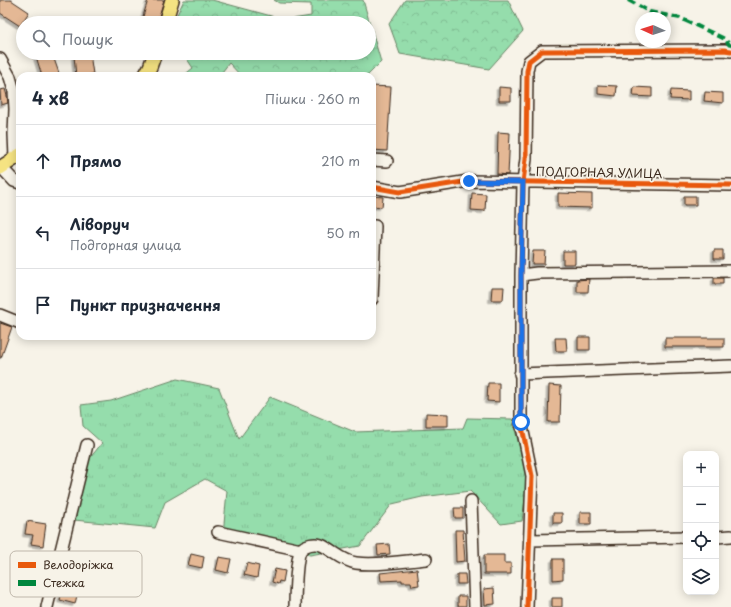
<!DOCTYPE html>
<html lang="uk">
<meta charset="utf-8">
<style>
:root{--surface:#fff;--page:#f6f6f7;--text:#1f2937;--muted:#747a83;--line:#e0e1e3}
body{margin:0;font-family:"Playpen Sans",sans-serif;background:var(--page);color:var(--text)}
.controls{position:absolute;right:12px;bottom:12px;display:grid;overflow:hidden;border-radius:8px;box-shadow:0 2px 10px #0003}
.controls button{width:36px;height:36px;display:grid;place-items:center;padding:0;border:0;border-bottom:1px solid var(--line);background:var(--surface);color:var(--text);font:20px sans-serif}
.compass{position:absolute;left:635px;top:12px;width:36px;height:36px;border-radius:50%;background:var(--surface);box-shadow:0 2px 10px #0003;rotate:273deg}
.stop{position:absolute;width:12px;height:12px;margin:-9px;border:3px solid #1a73e8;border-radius:50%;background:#fff}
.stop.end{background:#1a73e8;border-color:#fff;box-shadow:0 1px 4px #0008}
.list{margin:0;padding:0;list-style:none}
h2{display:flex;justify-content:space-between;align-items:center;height:52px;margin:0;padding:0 16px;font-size:17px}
h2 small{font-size:13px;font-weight:400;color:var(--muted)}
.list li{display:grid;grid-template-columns:26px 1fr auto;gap:12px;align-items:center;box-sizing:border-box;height:72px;padding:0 16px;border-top:1px solid var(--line)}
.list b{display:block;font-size:15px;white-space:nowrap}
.list p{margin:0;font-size:13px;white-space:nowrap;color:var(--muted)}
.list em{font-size:13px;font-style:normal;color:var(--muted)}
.icon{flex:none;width:22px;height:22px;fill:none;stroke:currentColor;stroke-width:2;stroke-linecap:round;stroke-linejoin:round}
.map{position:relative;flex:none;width:731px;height:607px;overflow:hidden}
.search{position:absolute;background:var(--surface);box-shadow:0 2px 10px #0003;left:16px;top:16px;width:360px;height:44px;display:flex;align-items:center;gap:10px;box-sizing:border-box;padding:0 14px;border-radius:22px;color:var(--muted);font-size:15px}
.panel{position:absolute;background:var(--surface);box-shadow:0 2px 10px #0003;left:16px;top:72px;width:360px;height:268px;border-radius:12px}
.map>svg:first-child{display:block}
.forest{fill:url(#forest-crowns);stroke:#688465}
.park{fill:url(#park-tufts);stroke:#688465}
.building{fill:#e4b895;stroke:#3b2a1e;filter:url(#shadow)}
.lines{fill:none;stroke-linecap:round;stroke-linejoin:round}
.minor-casing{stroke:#3b2a1e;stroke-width:14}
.major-casing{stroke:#3b2a1e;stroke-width:16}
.minor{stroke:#f7f3e8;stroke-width:11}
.major{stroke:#f5e382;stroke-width:13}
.quiet{stroke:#00873e;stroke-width:4;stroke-dasharray:8 4;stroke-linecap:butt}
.cycleway-casing{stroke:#f7f3e8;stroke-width:8}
.cycleway{stroke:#e8590c;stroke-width:5}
.route{stroke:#1a73e8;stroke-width:5}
.labels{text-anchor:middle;stroke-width:3.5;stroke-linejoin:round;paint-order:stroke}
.street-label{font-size:12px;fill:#3b2a1e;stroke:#f7f3e8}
.key{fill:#f7f3e8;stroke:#bfb7ab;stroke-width:1}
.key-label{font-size:11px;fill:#3b2a1e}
</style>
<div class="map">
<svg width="731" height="607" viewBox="0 0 731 607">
<defs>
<pattern id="forest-crowns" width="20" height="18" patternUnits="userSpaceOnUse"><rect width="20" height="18" fill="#95ddac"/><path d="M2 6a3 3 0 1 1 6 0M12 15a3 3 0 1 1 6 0" fill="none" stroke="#81be94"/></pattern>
<pattern id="park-tufts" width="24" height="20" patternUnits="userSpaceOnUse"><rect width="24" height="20" fill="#95ddac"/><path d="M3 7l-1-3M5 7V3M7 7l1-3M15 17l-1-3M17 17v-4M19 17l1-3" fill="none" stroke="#81be94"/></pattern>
<filter id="shadow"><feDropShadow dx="-2.5" dy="2.5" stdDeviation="0" flood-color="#0004"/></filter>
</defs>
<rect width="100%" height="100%" fill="#f7f3e8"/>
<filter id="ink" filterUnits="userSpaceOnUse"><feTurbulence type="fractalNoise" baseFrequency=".025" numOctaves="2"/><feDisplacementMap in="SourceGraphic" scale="8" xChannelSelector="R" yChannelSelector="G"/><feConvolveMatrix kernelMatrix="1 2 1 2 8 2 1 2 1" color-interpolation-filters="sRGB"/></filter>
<g filter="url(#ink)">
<!-- forest -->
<path class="forest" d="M184,0H212L286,20L311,16V4L279,3L274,0H363L381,62L367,76H241L229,63L219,76H183L193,68L183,53H369V23H173Z
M405,0H508L523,31L489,69L400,54L389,24Z"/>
<!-- park -->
<path class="park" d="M177,379L219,388L239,439L270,397L355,432L463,428L467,418L512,419L528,477L522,521L501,524L470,491L422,497L392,504L360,546L310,555L246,541L223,535L227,491L205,479L165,502L155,528L74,520L86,463L102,443L83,426L81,405L111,401Z"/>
<!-- building -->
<path class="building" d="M0,0H11L29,12L20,26L0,13Z
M148,0H164L157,23H141Z
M35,53H52L60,76H42Z
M90,54L93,74L76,76L74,56Z
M598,85L617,86L616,96L598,94Z
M372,86L391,87L387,151L372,150Z
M499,87L511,88V101H499Z
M634,87L652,88V97L633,96Z
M5,89L7,96L8,103L1,105L0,90Z
M671,90L689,91V100L670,99Z
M705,92L723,93V103L704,101Z
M498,132L510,133L508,175L497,174Z
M472,193L486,194L485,211L471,210Z
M558,193L592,194V208L558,207Z
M372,196L383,197L382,207L372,206Z
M684,196H696V205H684Z
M714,250H723V259H714Z
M533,251H545L544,264H532Z
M563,251H575V264H563Z
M714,278H723V284H714Z
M589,279L588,292H577V280Z
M492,287H504L503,300H491Z
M0,323L12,327L1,358H0Z
M578,337H590V350H578Z
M555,338H566L567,351H556Z
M665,338H724V347H665Z
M488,383H499V402L487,401Z
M549,385L561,386L560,422H548Z
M426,413L448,414V426H426Z
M454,508H463V518H455Z
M580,512H591V524H580Z
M553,513H562V523H553Z
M27,521L46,524L43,546L31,544L33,535L25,534Z
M455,530H463L465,561L456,562Z
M389,544L390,554L378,555L377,545Z
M191,554L204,557L202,568L188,565Z
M484,555H504V563H511V574H484Z
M219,557L231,559L228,573L216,570Z
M553,559H563V579L553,580Z
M247,563L259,566L257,578L244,575Z
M275,569L285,571L283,582L279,581L278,584L272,582Z
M417,569L419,585L412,586L411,582H402V580L381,581L380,573Z
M457,574H465L466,584H457Z
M65,578L80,582L75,604L60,600Z
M494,588L495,604L485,605L484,589Z
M458,596H466V606H458Z
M552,598H562V607H552Z"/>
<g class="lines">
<!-- minor casing -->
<g class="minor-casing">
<path id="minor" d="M0,59L10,77L14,91L15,109L14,134L15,158
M372,160L387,161
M1,167L14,181L20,183
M372,187L400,192L469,181L731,185
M372,226H375L372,299
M521,275L537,273L731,271
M0,315L20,323
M520,374L731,366
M471,501L475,607
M218,532L301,550
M716,537L731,536
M530,540L686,537
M47,607L87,445
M295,607C295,596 296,557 301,550C305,544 315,543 321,545C333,550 342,561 356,563C376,566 405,561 426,559
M527,607L532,476L521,422V275L523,182L526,159L527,71L529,61L542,51L724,50L731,51"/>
</g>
<!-- major casing -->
<g class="major-casing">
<path id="major" d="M165,23L172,0
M145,76L150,67L155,53
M0,168L20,155"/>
</g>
<!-- minor -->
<use href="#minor" class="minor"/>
<!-- major -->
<use href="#major" class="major"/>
<!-- quiet -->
<path class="quiet" d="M628,0L650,12L680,18L725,39L731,47"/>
<!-- cycleway casing -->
<g class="cycleway-casing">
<path id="cycleway" d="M372,187L400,192L469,181L731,185
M527,607L532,476L521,422V275L523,182L526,159L527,71L529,61L542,51L724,50L731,51"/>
</g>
<!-- cycleway -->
<use href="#cycleway" class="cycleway"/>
</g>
</g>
<g class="lines" filter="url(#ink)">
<!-- route -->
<path class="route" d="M469,181L523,182L521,275V422"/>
</g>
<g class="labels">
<!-- street labels -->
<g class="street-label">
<text transform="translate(599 173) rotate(1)" y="4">ПОДГОРНАЯ УЛИЦА</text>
</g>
</g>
<!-- legend -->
<rect x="10" y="551" width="132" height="46" rx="6" class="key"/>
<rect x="18" y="562" width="18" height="6" fill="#e8590c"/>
<rect x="18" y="580" width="18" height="6" fill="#00873e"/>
<g class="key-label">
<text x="43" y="569">Велодоріжка</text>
<text x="43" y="587">Стежка</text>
</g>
</svg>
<div class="controls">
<button>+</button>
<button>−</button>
<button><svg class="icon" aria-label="locate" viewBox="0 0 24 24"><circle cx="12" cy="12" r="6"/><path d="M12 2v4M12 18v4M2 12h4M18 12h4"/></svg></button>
<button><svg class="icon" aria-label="layers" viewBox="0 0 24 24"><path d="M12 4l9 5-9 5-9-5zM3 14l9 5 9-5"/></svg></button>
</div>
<svg class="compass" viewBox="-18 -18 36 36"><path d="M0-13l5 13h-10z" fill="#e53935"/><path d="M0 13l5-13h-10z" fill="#747a83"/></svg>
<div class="stop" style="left:521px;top:422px"></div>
<div class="stop end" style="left:469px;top:181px"></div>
<div class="search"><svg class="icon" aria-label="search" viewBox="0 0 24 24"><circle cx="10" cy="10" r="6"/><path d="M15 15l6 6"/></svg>Пошук</div>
<section class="panel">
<h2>4 хв<small>Пішки · 260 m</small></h2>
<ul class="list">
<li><svg class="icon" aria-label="ahead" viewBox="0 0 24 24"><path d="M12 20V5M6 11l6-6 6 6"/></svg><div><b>Прямо</b></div><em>210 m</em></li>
<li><svg class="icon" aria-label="left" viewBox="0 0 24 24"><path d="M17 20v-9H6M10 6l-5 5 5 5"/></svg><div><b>Ліворуч</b><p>Подгорная улица</p></div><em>50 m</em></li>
<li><svg class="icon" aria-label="arrive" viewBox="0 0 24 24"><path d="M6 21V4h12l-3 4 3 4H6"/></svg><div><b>Пункт призначення</b></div></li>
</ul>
</section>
</div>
